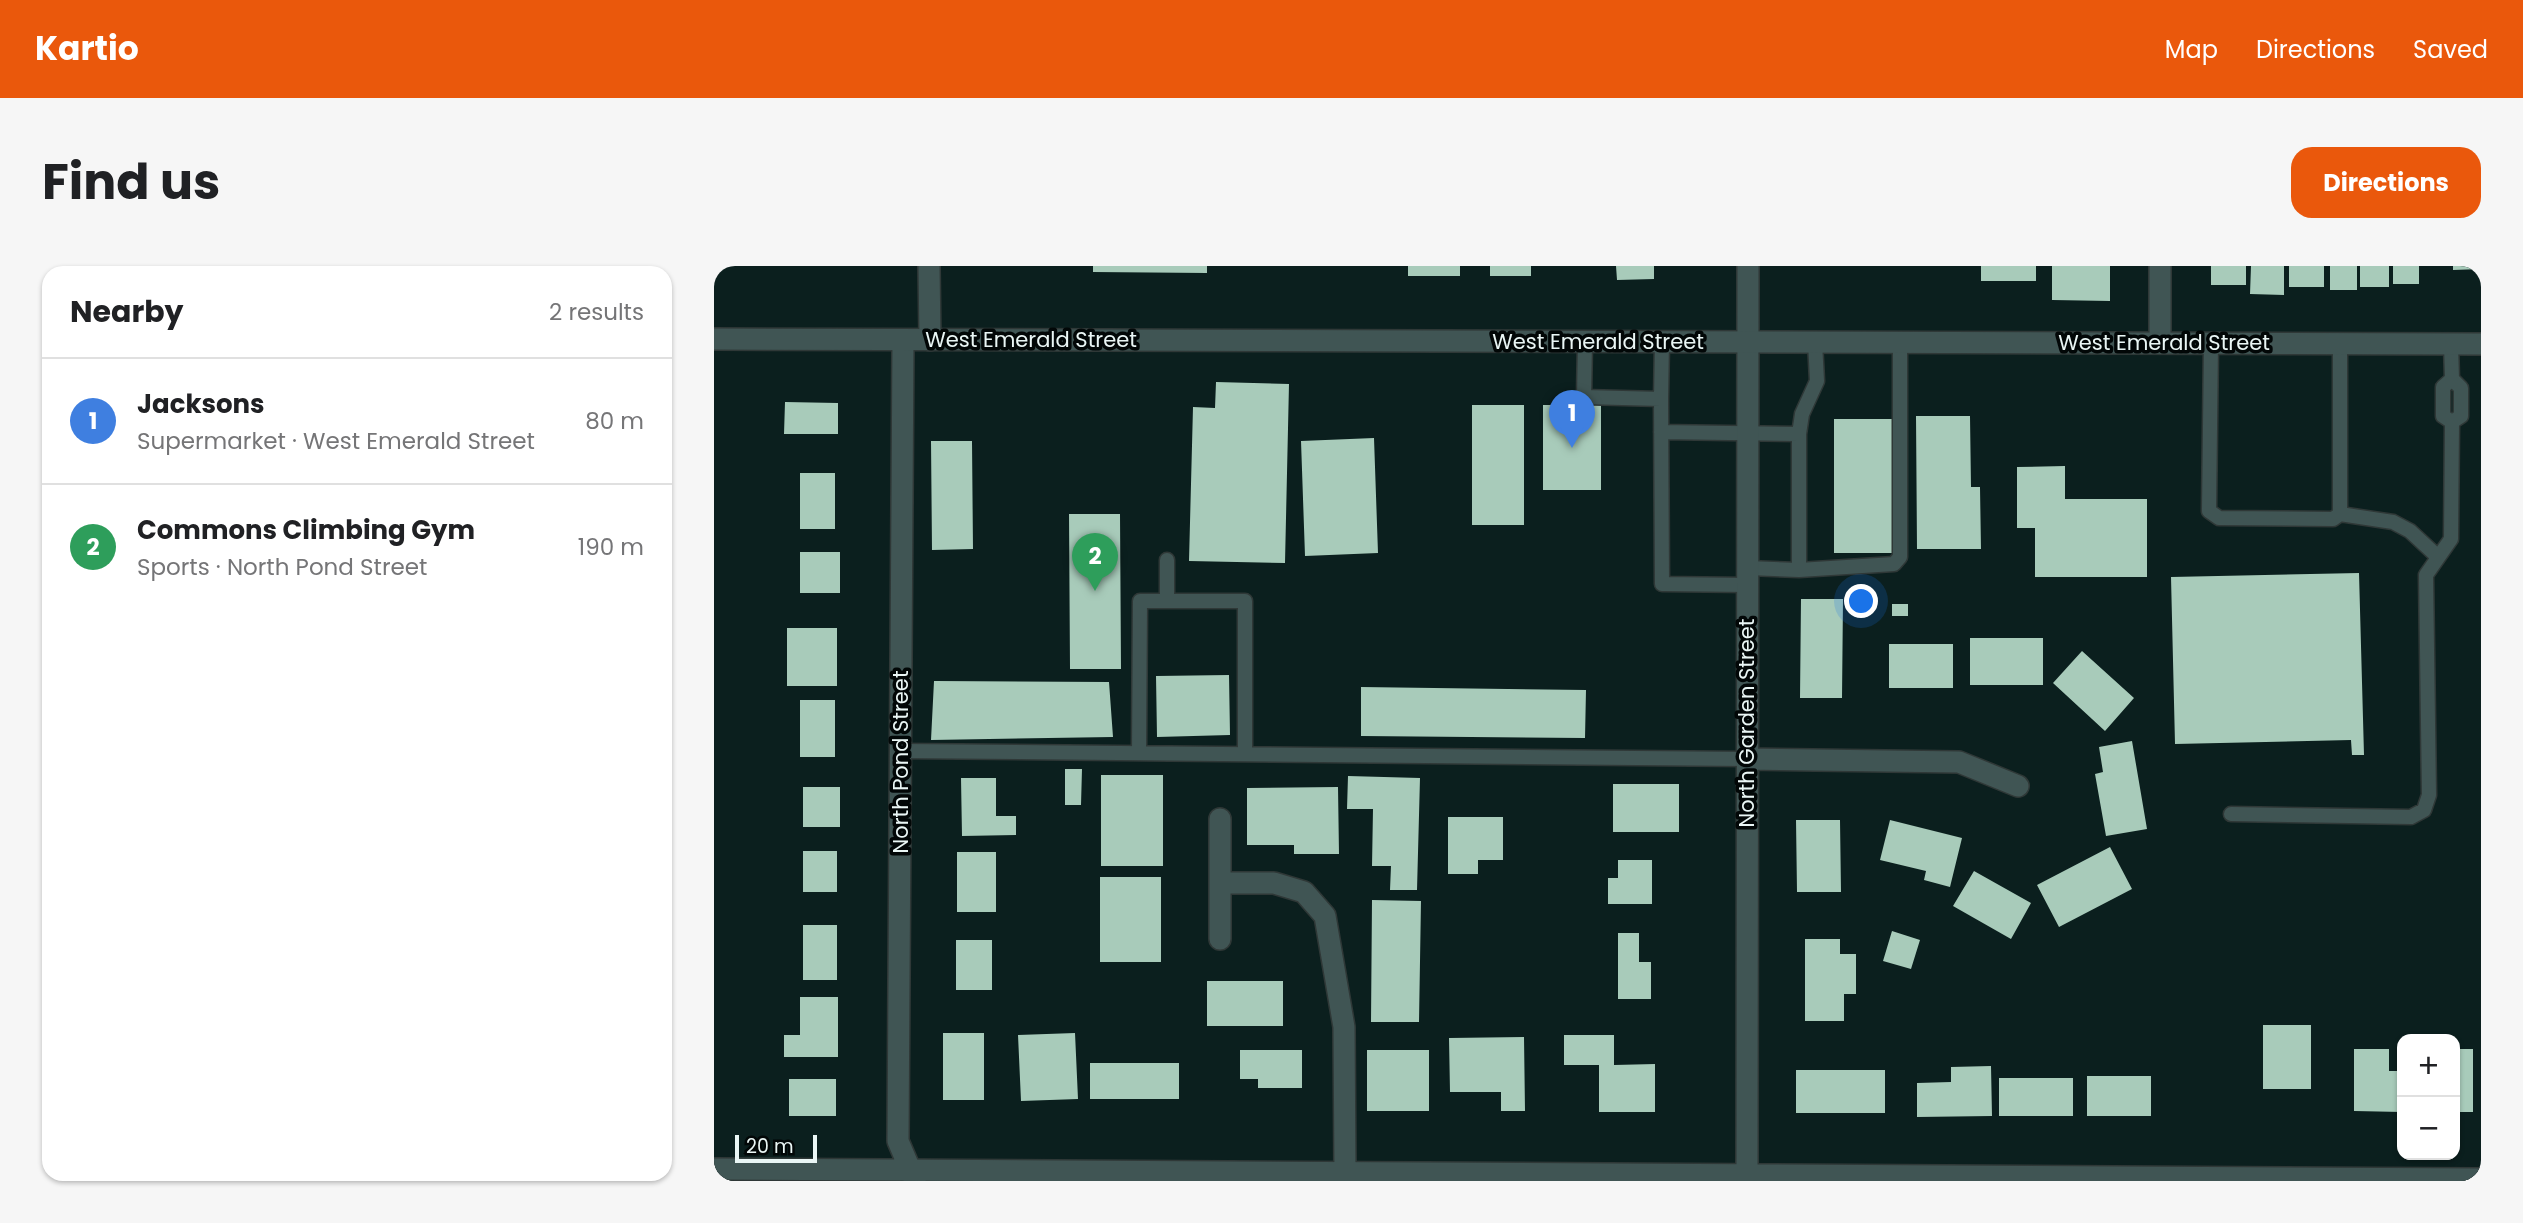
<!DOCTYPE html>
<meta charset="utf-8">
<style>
:root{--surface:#fff;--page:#f6f6f6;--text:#202124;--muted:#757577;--line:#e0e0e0;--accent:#ea580c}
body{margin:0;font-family:Poppins,sans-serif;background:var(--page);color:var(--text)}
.controls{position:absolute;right:21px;bottom:21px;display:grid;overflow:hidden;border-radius:14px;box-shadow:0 2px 5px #0004}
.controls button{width:63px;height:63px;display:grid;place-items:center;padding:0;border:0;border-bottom:2px solid var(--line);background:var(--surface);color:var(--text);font:35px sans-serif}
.scale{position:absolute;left:21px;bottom:18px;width:82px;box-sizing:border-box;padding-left:7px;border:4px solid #eaf6f5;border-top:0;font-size:19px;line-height:24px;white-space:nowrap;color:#eaf6f5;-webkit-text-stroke:5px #020707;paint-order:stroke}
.you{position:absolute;left:1148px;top:336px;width:24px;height:24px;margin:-18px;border:5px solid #fff;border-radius:50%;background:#1a73e8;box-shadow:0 0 0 10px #1a73e833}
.badge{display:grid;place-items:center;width:46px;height:46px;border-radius:50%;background:var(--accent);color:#fff;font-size:23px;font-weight:700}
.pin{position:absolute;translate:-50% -58px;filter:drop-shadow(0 2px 4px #0008)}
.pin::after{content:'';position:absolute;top:37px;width:24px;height:21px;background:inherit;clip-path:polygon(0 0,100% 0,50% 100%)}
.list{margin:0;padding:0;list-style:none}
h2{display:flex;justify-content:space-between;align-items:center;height:91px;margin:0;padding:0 28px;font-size:30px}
h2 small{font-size:23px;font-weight:400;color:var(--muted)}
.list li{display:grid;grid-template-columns:46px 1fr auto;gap:21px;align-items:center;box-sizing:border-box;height:126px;padding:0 28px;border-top:2px solid var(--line)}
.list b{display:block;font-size:26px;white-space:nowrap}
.list p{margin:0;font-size:23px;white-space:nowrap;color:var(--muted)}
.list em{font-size:23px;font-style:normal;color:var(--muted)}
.map{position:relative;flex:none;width:1767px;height:915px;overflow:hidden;border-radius:21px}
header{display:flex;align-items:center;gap:42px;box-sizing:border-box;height:98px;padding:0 35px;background:var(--accent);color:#fff}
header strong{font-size:33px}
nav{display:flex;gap:38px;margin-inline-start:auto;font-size:24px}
.intro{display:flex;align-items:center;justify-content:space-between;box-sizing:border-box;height:168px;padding:0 42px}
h1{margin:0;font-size:49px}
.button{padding:18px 32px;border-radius:21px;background:var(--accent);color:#fff;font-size:24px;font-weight:700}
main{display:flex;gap:42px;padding:0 42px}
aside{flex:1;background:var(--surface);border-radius:21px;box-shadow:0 2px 5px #0004}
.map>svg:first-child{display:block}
.building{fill:#a8cbba}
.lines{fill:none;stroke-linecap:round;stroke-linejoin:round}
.service-casing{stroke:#2f3837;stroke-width:17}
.minor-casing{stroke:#2f3837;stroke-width:24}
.tertiary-casing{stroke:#2f3837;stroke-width:24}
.service{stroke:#405554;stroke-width:14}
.minor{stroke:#405554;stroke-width:21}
.tertiary{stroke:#405554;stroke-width:21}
.labels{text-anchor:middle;stroke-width:7;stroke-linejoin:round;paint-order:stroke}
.street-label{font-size:21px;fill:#eaf6f5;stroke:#020707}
</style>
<header>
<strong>Kartio</strong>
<nav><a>Map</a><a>Directions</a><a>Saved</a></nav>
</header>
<div class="intro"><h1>Find us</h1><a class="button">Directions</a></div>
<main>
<aside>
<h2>Nearby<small>2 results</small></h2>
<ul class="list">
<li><span class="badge" style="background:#3f7fe0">1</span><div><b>Jacksons</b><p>Supermarket · West Emerald Street</p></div><em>80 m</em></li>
<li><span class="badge" style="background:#2e9e5b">2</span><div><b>Commons Climbing Gym</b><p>Sports · North Pond Street</p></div><em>190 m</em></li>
</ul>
</aside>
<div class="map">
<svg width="1767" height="915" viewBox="0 0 1767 915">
<rect width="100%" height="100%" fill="#0b1f1e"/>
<!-- building -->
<path class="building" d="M379,0H493V7L379,6Z
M694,0H746V10H694Z
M776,0H817V10H776Z
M902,0H940V13L903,14Z
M1267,0H1322V15H1267Z
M1338,0H1396V35L1338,34Z
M1497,0H1532V19H1497Z
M1537,0H1570V29L1536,28Z
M1575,0H1610V21H1575Z
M1616,0H1643V24H1616Z
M1646,0H1675V21H1646Z
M1679,0H1705V18H1679Z
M1739,0H1767V3L1739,4Z
M502,116L575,118L571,297L475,295L479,141L501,142Z
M71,136L124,137V168H70Z
M758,139H810V259H758Z
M829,139H887V224H829Z
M1202,150H1256L1257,221H1266L1267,283H1203Z
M1120,153H1180V287H1120Z
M660,172L664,287L591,290L587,175Z
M217,175H258L259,283L218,284Z
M1351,200V233H1433V311H1321V262H1303V201Z
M86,207H121V263H86Z
M355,248H406L407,403H356Z
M86,286H126V327H86Z
M1645,307L1650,489H1638L1637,474L1461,478L1457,311Z
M1087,333H1129L1128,432H1086Z
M1178,338H1194V350H1178Z
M73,362H123V420H73Z
M1256,372H1329V419H1256Z
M1175,378H1239V422H1175Z
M1368,385L1420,432L1391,465L1339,417Z
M515,409L516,469L443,471L442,410Z
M220,415L395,416L399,471L217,474Z
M647,421L872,424L871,472L647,470Z
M86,434H121V491H86Z
M1418,475L1433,563L1392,570L1381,508L1389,506L1385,481Z
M351,503H368L367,539H351Z
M387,509H449V600H387Z
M634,510L706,512L703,624H676L677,600H658L659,543H633Z
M247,512H282V550H302V569L248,570Z
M899,518H965V566H899Z
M89,521H126V561H89Z
M624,521L625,588H580V579H533V522Z
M734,551H789V594H764V608H734Z
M1082,554H1126L1127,626H1083Z
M1176,554L1248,572L1236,621L1210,614L1212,605L1166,594Z
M1396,581L1418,623L1345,661L1323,619Z
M89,585H123V626H89Z
M243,586H282V646H243Z
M904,594H938V638H894V612H904Z
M1260,605L1317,637L1297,673L1239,640Z
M386,611H447V696H386Z
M658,634L707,635L705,756H657Z
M89,659H123V714H89Z
M1178,665L1206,674L1197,703L1169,695Z
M904,667H925V696H937V733H904Z
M1091,673H1126V688H1142V728H1130V755H1091Z
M242,674H278V724H242Z
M493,715H569V760H493Z
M86,731H124V791H70V769H86Z
M1549,759H1597V823H1549Z
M229,767H270V834H229Z
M361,767L364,833L307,835L304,769Z
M850,769H900V799L941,798V846H885V799H850Z
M810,771L811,845H787V826H736L735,772Z
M1640,783H1675V805H1688V846L1640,845Z
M1741,783H1759V846H1741Z
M526,784H588V822H544V813H526Z
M653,784H715V845H653Z
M376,797H465V833H376Z
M1277,800L1278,850L1203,851V817L1237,816V801Z
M1082,804H1171V847H1082Z
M1373,810H1437V850H1373Z
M1285,812H1359V850H1285Z
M75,813H122V850H75Z"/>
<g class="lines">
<!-- service casing -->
<g class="service-casing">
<path id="service" d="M871,76L870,131L947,133L948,318L1034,319
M1497,78L1495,245L1505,252L1619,253L1626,248V78
M1737,78L1738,113L1747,122V150L1738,156L1729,150V121L1738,113
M947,133L948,76
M947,166L1085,168V304L1034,302
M1085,168L1088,148L1103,115L1101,76
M1626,248L1679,256L1696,265L1724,291
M453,294V335H531V488
M1085,304L1180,298L1186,291V77
M187,485L1033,493
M425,487L426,335H453
M1517,548L1697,551L1710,544L1715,529L1712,309L1737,273L1738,156"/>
</g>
<!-- minor casing -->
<g class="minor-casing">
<path id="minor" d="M215,0L216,74
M1446,0V77
M189,74L184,875L201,915
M1033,493L1245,496L1304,520
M506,553V673
M506,617H560L590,626L611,650L630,761L631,907
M0,903L1767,913
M1033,915L1034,0"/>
</g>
<!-- tertiary casing -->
<g class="tertiary-casing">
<path id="tertiary" d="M0,73L1767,78"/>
</g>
<!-- service -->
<use href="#service" class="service"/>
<!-- minor -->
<use href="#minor" class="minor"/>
<!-- tertiary -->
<use href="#tertiary" class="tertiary"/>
</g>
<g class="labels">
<!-- street labels -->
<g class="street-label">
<text x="317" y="81">West Emerald Street</text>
<text x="884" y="83">West Emerald Street</text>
<text x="1450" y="84">West Emerald Street</text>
<text transform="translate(1033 457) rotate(-90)" y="7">North Garden Street</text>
<text transform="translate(187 496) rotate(-90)" y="7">North Pond Street</text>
</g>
</g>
</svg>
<div class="controls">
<button>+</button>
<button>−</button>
</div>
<div class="scale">20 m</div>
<div class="you"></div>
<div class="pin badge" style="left:858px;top:182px;background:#3f7fe0">1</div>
<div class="pin badge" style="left:381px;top:325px;background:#2e9e5b">2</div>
</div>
</main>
